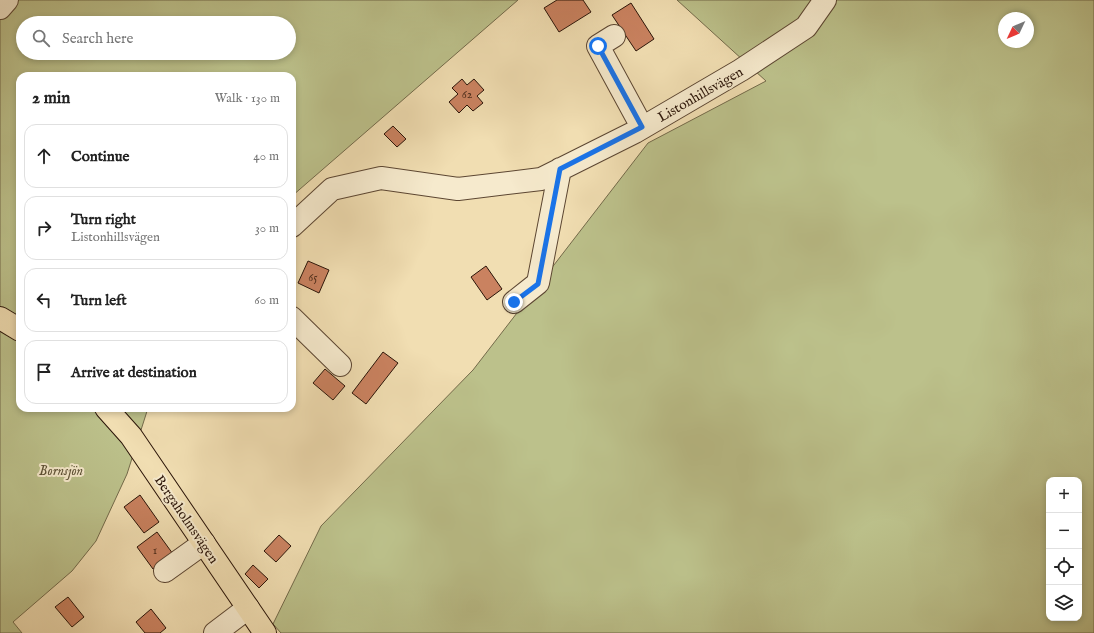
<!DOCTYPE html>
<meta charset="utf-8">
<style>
:root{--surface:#fff;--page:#f2f2f2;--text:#222;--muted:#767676;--line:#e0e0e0}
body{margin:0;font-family:"IM FELL English",serif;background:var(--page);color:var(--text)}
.controls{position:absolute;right:12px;bottom:12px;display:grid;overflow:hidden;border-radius:8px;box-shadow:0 2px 6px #0003}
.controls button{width:36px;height:36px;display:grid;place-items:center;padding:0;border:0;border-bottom:1px solid var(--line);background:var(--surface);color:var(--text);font:20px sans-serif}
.compass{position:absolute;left:998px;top:12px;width:36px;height:36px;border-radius:50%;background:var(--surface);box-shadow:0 2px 6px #0003;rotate:226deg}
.stop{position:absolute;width:12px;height:12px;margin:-9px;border:3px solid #1a73e8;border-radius:50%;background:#fff}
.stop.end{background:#1a73e8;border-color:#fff;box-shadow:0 1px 4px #0008}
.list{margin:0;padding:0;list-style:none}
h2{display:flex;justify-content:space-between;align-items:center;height:52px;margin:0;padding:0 16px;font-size:17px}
h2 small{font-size:13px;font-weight:400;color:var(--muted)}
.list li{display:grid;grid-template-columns:26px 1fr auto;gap:12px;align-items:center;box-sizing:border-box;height:64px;margin:0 8px 8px;padding:0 8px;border:1px solid var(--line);border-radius:12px}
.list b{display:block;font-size:15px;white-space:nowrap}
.list p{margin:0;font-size:13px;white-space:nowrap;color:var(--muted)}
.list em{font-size:13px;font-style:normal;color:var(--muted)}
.icon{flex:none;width:22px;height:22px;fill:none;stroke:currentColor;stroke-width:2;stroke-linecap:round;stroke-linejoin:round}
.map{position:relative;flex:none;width:1094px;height:633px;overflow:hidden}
.search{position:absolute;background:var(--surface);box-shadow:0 2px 6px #0003;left:16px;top:16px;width:280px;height:44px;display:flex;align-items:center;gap:10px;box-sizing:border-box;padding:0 14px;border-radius:22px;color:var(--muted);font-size:15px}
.panel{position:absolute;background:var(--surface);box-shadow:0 2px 6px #0003;left:16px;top:72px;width:280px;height:340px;border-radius:12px}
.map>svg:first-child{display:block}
.green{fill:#bcc18b;stroke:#736a4a;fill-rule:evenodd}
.building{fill:#ca8260;stroke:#2a1408}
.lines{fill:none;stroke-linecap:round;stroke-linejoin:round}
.minor-casing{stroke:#5c4632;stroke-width:24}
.major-casing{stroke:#2a1408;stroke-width:24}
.minor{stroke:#f6eacd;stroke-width:22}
.major{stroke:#f1deb2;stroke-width:22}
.route{stroke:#1a73e8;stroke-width:5}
.labels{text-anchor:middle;stroke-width:4;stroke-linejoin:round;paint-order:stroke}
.number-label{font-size:12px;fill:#52301e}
.street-label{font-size:14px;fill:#2a1408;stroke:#f6eacd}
.park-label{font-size:14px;font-style:italic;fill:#5d5136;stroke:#f6eacd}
</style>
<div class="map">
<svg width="1094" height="633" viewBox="0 0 1094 633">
<rect width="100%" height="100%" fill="#f1deb2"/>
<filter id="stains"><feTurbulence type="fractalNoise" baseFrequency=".005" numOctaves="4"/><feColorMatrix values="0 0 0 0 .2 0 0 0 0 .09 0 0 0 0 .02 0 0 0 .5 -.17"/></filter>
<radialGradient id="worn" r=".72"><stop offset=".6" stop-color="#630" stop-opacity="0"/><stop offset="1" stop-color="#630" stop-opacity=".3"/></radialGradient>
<!-- green -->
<path class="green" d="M0,0H518L292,196V76H20V408H148L127,474L96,541L72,571L13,622L22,633H0ZM23,23H289V53H23Z
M677,0H1094V633H281L273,624L321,526L473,370L648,143L766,81ZM1004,18H1028V42H1004ZM1049,480H1079V618H1049Z"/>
<!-- building -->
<path class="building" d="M557,0H583L591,12L559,32L544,8Z
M631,3L654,39L636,51L612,15Z
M462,79L467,85L474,79L484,90L477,96L483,103L473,111L467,105L459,113L449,102L458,94L452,88Z
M393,126L406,139L397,147L384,134Z
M308,261L329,270L319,293L298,283Z
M486,266L502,289L487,300L471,277Z
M383,352L398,363L366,404L352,393Z
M325,369L345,386L333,400L313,383Z
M140,495L159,522L144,533L124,507Z
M157,532L173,554L153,569L137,547Z
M279,535L291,546L276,562L264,551Z
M253,565L268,579L259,588L245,574Z
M68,597L84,617L72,627L55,607Z
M151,609L166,628L160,633H145L136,622Z"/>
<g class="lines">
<!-- minor casing -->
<g class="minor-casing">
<path id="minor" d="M0,8L7,0
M614,36L598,46L642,127
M292,226L332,189L381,178L458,189L541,179L635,132L741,70L806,27L825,0
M514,302L538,283L560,169
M292,318L340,365
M165,571L204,543
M215,633L248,608"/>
</g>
<!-- major casing -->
<g class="major-casing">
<path id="major" d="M0,318L20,330
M106,408L131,436L265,633"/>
</g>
<!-- minor -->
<use href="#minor" class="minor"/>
<!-- major -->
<use href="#major" class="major"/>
</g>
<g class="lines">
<!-- route -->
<path class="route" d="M514,302L538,284L560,169L642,127L598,46"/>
</g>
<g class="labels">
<!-- number labels -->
<g class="number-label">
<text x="467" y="98">62</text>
<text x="313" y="281">65</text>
<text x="155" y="554">1</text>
</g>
<!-- street labels -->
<g class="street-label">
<text transform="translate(700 94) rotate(-30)" y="5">Listonhillsvägen</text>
<text transform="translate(187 519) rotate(56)" y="5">Bergaholmsvägen</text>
</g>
<!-- park labels -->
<g class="park-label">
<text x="61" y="475">Bornsjön</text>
</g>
</g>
<rect width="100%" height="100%" filter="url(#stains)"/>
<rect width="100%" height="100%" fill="url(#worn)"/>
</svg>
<div class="controls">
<button>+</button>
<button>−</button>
<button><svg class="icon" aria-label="locate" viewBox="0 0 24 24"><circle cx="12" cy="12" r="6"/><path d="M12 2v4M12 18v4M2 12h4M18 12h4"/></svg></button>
<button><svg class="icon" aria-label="layers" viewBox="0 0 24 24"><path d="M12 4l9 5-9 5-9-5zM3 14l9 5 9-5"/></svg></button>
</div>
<svg class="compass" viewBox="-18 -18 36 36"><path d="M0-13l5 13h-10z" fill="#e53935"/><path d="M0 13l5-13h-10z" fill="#767676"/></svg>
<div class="stop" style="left:598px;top:46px"></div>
<div class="stop end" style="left:514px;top:302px"></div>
<div class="search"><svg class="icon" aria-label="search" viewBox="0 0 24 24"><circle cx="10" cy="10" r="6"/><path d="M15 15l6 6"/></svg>Search here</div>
<section class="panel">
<h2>2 min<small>Walk · 130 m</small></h2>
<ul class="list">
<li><svg class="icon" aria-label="ahead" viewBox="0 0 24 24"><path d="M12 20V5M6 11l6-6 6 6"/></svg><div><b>Continue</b></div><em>40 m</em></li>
<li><svg class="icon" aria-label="right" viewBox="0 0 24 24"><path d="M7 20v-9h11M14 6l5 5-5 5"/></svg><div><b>Turn right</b><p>Listonhillsvägen</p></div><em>30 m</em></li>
<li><svg class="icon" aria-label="left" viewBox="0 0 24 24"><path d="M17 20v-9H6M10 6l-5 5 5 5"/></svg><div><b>Turn left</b></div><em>60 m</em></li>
<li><svg class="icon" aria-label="arrive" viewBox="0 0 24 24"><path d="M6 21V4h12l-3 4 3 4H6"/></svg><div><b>Arrive at destination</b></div></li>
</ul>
</section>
</div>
